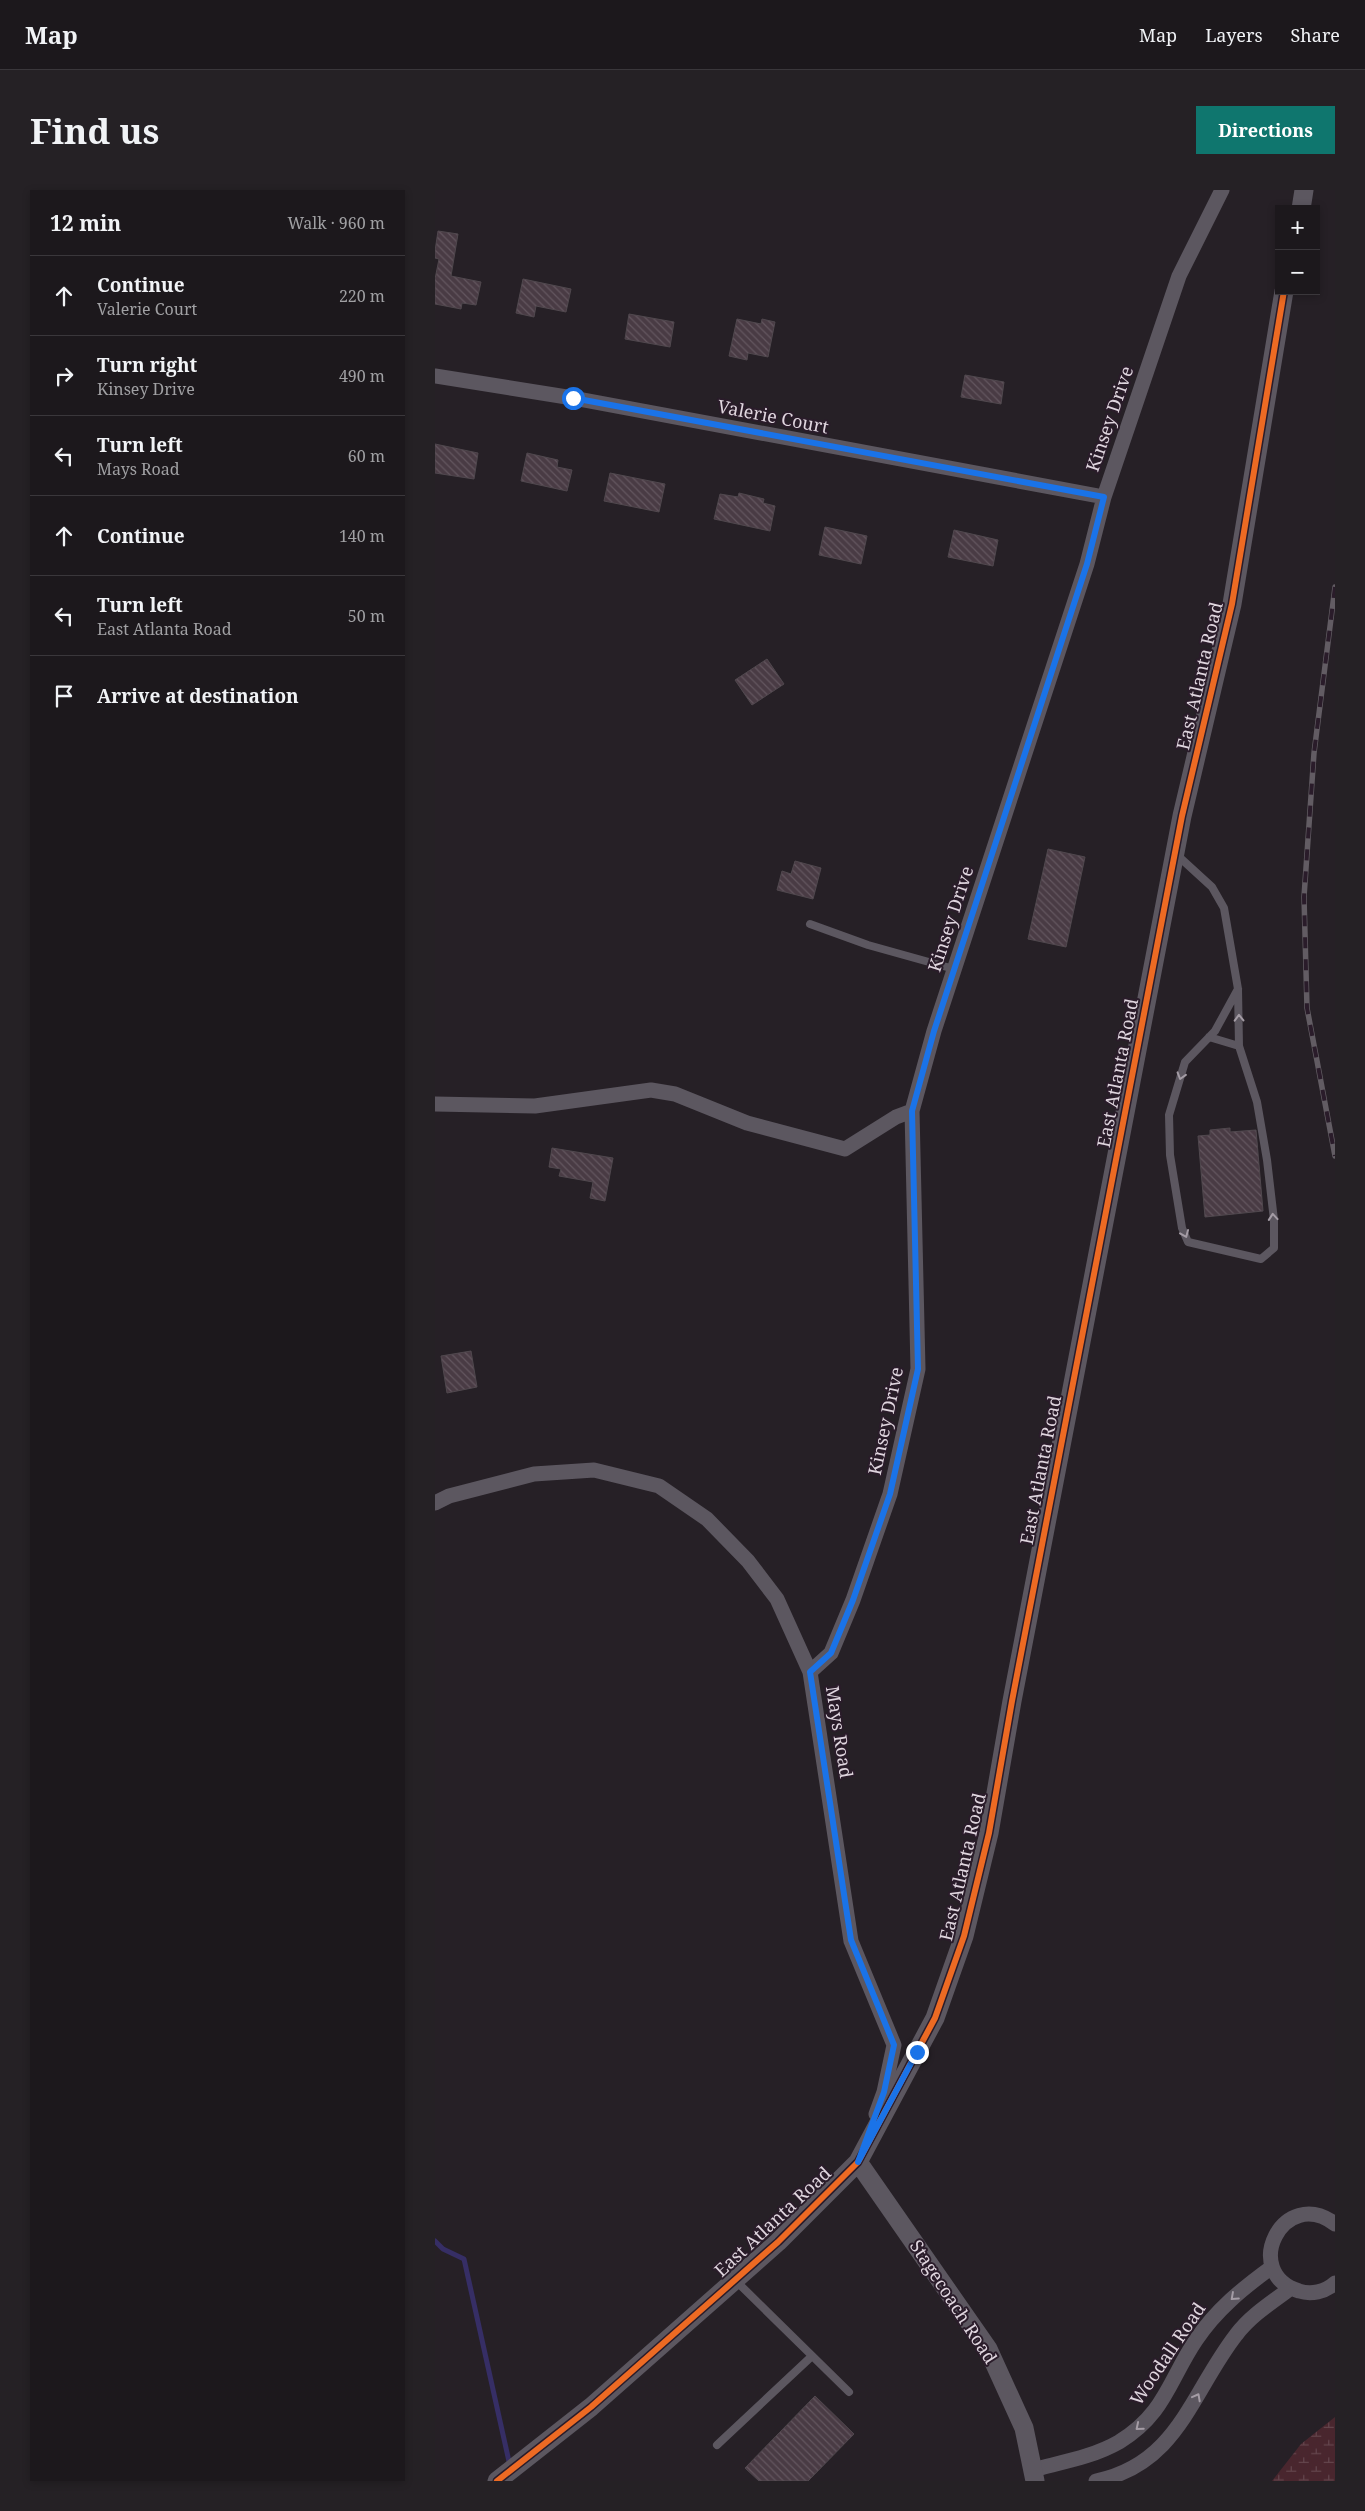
<!DOCTYPE html>
<meta charset="utf-8">
<style>
:root{--surface:#1c181c;--page:#252125;--text:#f1f3f6;--muted:#a0a0a3;--line:#3a373b;--accent:#0f766e}
body{margin:0;font-family:"Noto Serif",serif;background:var(--page);color:var(--text)}
.controls{position:absolute;right:15px;top:15px;display:grid;overflow:hidden;border-radius:0px;box-shadow:0 2px 8px #0003}
.controls button{width:45px;height:45px;display:grid;place-items:center;padding:0;border:0;border-bottom:1px solid var(--line);background:var(--surface);color:var(--text);font:25px sans-serif}
.stop{position:absolute;width:15px;height:15px;margin:-11px;border:4px solid #1a73e8;border-radius:50%;background:#fff}
.stop.end{background:#1a73e8;border-color:#fff;box-shadow:0 1px 5px #0008}
.list{margin:0;padding:0;list-style:none}
h2{display:flex;justify-content:space-between;align-items:center;height:65px;margin:0;padding:0 20px;font-size:21px}
h2 small{font-size:16px;font-weight:400;color:var(--muted)}
.list li{display:grid;grid-template-columns:32px 1fr auto;gap:15px;align-items:center;box-sizing:border-box;height:80px;padding:0 20px;border-top:1px solid var(--line)}
.list b{display:block;font-size:19px;white-space:nowrap}
.list p{margin:0;font-size:16px;white-space:nowrap;color:var(--muted)}
.list em{font-size:16px;font-style:normal;color:var(--muted)}
.icon{flex:none;width:28px;height:28px;fill:none;stroke:currentColor;stroke-width:2;stroke-linecap:round;stroke-linejoin:round}
.map{position:relative;flex:none;width:900px;height:2291px;overflow:hidden;border-radius:0px}
header{display:flex;align-items:center;gap:30px;box-sizing:border-box;height:70px;padding:0 25px;background:var(--surface);border-bottom:1px solid var(--line)}
header strong{font-size:24px}
nav{display:flex;gap:28px;margin-inline-start:auto;font-size:18px}
.intro{display:flex;align-items:center;justify-content:space-between;box-sizing:border-box;height:120px;padding:0 30px}
h1{margin:0;font-size:35px}
.button{padding:12px 22px;border-radius:0px;background:var(--accent);color:#fff;font-size:18px;font-weight:700}
main{display:flex;gap:30px;padding:0 30px}
aside{flex:1;background:var(--surface);border-radius:0px;box-shadow:0 2px 8px #0003}
.map>svg:first-child{display:block}
.wetland{fill:url(#wetland-marsh)}
.lines{fill:none;stroke-linecap:round;stroke-linejoin:round}
.stream{stroke:#362e65;stroke-width:5}
.building{fill:url(#building-back-hatch);stroke:#50484e}
.service{stroke:#5c5760;stroke-width:8}
.minor{stroke:#5c5760;stroke-width:15}
.tertiary{stroke:#5c5760;stroke-width:19}
.rail-casing{stroke:#625c63;stroke-width:5.5}
.rail{stroke:#2a1c2a;stroke-width:4;stroke-dasharray:11;stroke-linecap:butt}
.cycleway-casing{stroke:#2a1c2a;stroke-width:9}
.cycleway{stroke:#ed6a23;stroke-width:6}
.oneway{stroke:#a49ca5}
.route{stroke:#1a73e8;stroke-width:6}
.labels{text-anchor:middle;stroke-width:4;stroke-linejoin:round;paint-order:stroke}
.street-label{font-size:18px;fill:#dfd5de;stroke:#2a1c2a}
</style>
<header>
<strong>Map</strong>
<nav><a>Map</a><a>Layers</a><a>Share</a></nav>
</header>
<div class="intro"><h1>Find us</h1><a class="button">Directions</a></div>
<main>
<aside>
<h2>12 min<small>Walk · 960 m</small></h2>
<ul class="list">
<li><svg class="icon" aria-label="ahead" viewBox="0 0 24 24"><path d="M12 20V5M6 11l6-6 6 6"/></svg><div><b>Continue</b><p>Valerie Court</p></div><em>220 m</em></li>
<li><svg class="icon" aria-label="right" viewBox="0 0 24 24"><path d="M7 20v-9h11M14 6l5 5-5 5"/></svg><div><b>Turn right</b><p>Kinsey Drive</p></div><em>490 m</em></li>
<li><svg class="icon" aria-label="left" viewBox="0 0 24 24"><path d="M17 20v-9H6M10 6l-5 5 5 5"/></svg><div><b>Turn left</b><p>Mays Road</p></div><em>60 m</em></li>
<li><svg class="icon" aria-label="ahead" viewBox="0 0 24 24"><path d="M12 20V5M6 11l6-6 6 6"/></svg><div><b>Continue</b></div><em>140 m</em></li>
<li><svg class="icon" aria-label="left" viewBox="0 0 24 24"><path d="M17 20v-9H6M10 6l-5 5 5 5"/></svg><div><b>Turn left</b><p>East Atlanta Road</p></div><em>50 m</em></li>
<li><svg class="icon" aria-label="arrive" viewBox="0 0 24 24"><path d="M6 21V4h12l-3 4 3 4H6"/></svg><div><b>Arrive at destination</b></div></li>
</ul>
</aside>
<div class="map">
<svg width="900" height="2291" viewBox="0 0 900 2291">
<defs>
<pattern id="wetland-marsh" width="20" height="14" patternUnits="userSpaceOnUse" patternTransform="scale(1.25)"><rect width="20" height="14" fill="#49262e"/><path d="M1 5h8M5 5V1M11 12h8M15 12V8" fill="none" stroke="#63454c"/></pattern>
<pattern id="building-back-hatch" width="6" height="6" patternUnits="userSpaceOnUse" patternTransform="scale(1.25)"><rect width="6" height="6" fill="#493b44"/><path d="M-1 5l2 2M0 0l6 6M5-1l2 2" fill="none" stroke="#63565f"/></pattern>
</defs>
<rect width="100%" height="100%" fill="#262026"/>
<!-- wetland -->
<path class="wetland" d="M900,2227V2291H837L866,2254Z"/>
<g class="lines">
<!-- stream -->
<path class="stream" d="M0,2051L8,2059L29,2069L75,2276"/>
</g>
<!-- building -->
<path class="building" d="M3,41L23,44L16,86L46,92L41,115L27,113L26,119L0,114V89L4,69L0,68V61Z
M88,89L136,99L131,122L101,116L99,127L81,123Z
M194,124L239,132L235,157L190,149Z
M302,129L326,134L327,129L340,132L333,167L313,163L312,170L294,166Z
M530,185L569,192L566,214L526,207Z
M0,254L43,263L39,289L0,283Z
M92,263L123,270L122,277L137,280L132,301L86,291Z
M175,283L230,294L224,322L169,311Z
M304,303L329,309L328,313L340,316L335,341L279,329L285,304L303,307Z
M390,337L432,346L426,374L384,365Z
M519,340L563,350L558,376L513,367Z
M332,469L349,494L317,515L300,490Z
M613,659L650,667L631,757L593,749Z
M360,671L386,678L378,709L342,700L347,681L356,684Z
M795,938V942L821,940L828,1021L770,1027L763,946L775,945V940Z
M117,958L178,968L170,1011L155,1008L158,992L124,986L126,979L114,977Z
M36,1161L42,1197L12,1203L6,1166Z
M380,2206L419,2244L373,2291H324L310,2278Z"/>
<g class="lines">
<!-- service -->
<path class="service" d="M742,665L777,697L789,718L803,799L804,856L822,912L832,970L839,1030V1058L826,1069L753,1052L747,1038L735,965L734,925L750,872L780,841L803,799
M375,734L433,755L519,779
M774,847L804,856
M300,2090L414,2202
M282,2255L377,2166"/>
<!-- minor -->
<path class="minor" d="M0,186L138,208L669,307
M0,914L100,916L216,900L240,904L312,933L410,959L461,927L477,921
M0,1313L14,1306L99,1284L159,1280L224,1296L272,1329L313,1371L342,1409L375,1482L416,1751L459,1855L449,1902L441,1924
M375,1482L396,1463L418,1410L455,1304L483,1179L477,921L499,841L652,374L669,307L744,86L787,0
M900,2034C848,1995 805,2083 864,2101C876,2105 890,2102 900,2093
M597,2280C627,2272 658,2267 684,2252C730,2224 734,2190 761,2150C781,2120 808,2098 837,2077
M661,2291C743,2274 756,2203 801,2145C815,2126 837,2112 856,2098"/>
<!-- tertiary -->
<path class="tertiary" d="M866,19L869,0
M423,1972L553,2159L589,2238L600,2291
M62,2291L156,2217L343,2052L423,1972L500,1828L529,1746L554,1643L577,1511L747,626L797,414L849,101"/>
<!-- rail casing -->
<g class="rail-casing">
<path id="rail" d="M900,397L879,563L869,707L872,818L900,966"/>
</g>
<!-- rail -->
<use href="#rail" class="rail"/>
<!-- cycleway casing -->
<g class="cycleway-casing">
<path id="cycleway" d="M62,2291L156,2217L343,2052L423,1972L500,1828L529,1746L554,1643L577,1511L747,626L797,414L849,101"/>
</g>
<!-- cycleway -->
<use href="#cycleway" class="cycleway"/>
</g>
<!-- one-way arrows -->
<defs><path id="oneway-chevron" d="M-2-3.5L2.5 0L-2 3.5" fill="none" stroke-width="1.6" stroke-linecap="round" stroke-linejoin="round" transform="scale(1.25)"/></defs>
<g class="oneway">
<use href="#oneway-chevron" transform="translate(804 828) rotate(-91)"/>
<use href="#oneway-chevron" transform="translate(746 886) rotate(107)"/>
<use href="#oneway-chevron" transform="translate(838 1027) rotate(-95)"/>
<use href="#oneway-chevron" transform="translate(750 1044) rotate(67)"/>
<use href="#oneway-chevron" transform="translate(799 2107) rotate(138)"/>
<use href="#oneway-chevron" transform="translate(762 2207) rotate(-62)"/>
<use href="#oneway-chevron" transform="translate(704 2237) rotate(140)"/>
</g>
<g class="lines">
<!-- route -->
<path class="route" d="M138,208L669,307L652,374L499,841L477,921L483,1179L455,1304L418,1410L396,1463L375,1482L416,1750L459,1855L449,1902L423,1972L482,1862"/>
</g>
<g class="labels">
<!-- street labels -->
<g class="street-label">
<text transform="translate(338 227) rotate(11)" y="6">Valerie Court</text>
<text transform="translate(675 229) rotate(-71)" y="6">Kinsey Drive</text>
<text transform="translate(765 486) rotate(-77)" y="6">East Atlanta Road</text>
<text transform="translate(516 729) rotate(-72)" y="6">Kinsey Drive</text>
<text transform="translate(683 883) rotate(-79)" y="6">East Atlanta Road</text>
<text transform="translate(451 1231) rotate(-78)" y="6">Kinsey Drive</text>
<text transform="translate(606 1280) rotate(-79)" y="6">East Atlanta Road</text>
<text transform="translate(404 1542) rotate(81)" y="6">Mays Road</text>
<text transform="translate(528 1677) rotate(-77)" y="6">East Atlanta Road</text>
<text transform="translate(338 2032) rotate(-43)" y="6">East Atlanta Road</text>
<text transform="translate(518 2112) rotate(57)" y="6">Stagecoach Road</text>
<text transform="translate(733 2164) rotate(-56)" y="6">Woodall Road</text>
</g>
</g>
</svg>
<div class="controls">
<button>+</button>
<button>−</button>
</div>
<div class="stop" style="left:138px;top:208px"></div>
<div class="stop end" style="left:482px;top:1862px"></div>
</div>
</main>
